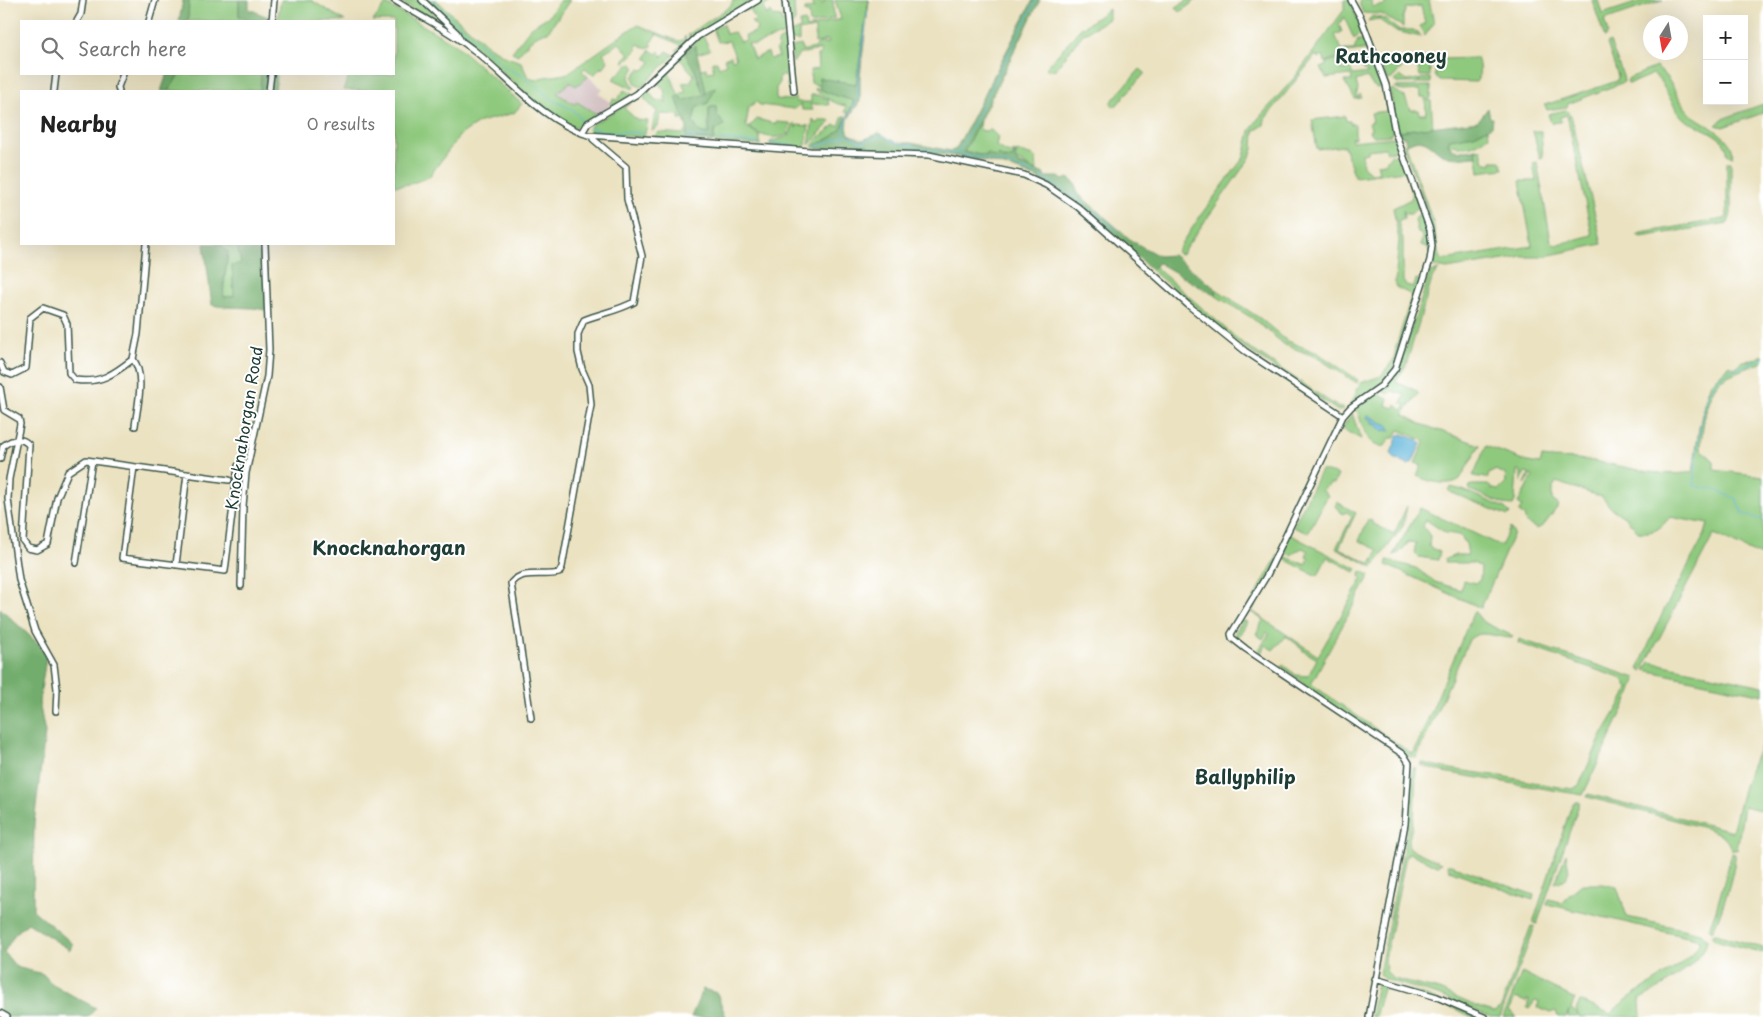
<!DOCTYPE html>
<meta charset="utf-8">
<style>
:root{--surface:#fff;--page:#f2f2f2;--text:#222;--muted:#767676;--line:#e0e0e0}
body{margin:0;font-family:"Playpen Sans",sans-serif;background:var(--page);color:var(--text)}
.controls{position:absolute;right:15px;top:15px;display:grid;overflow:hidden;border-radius:0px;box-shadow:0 5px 20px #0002}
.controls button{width:45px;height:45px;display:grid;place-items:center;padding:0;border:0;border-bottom:1px solid var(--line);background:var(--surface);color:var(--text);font:25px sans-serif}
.compass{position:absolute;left:1643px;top:15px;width:45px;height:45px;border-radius:50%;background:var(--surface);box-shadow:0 5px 20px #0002;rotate:191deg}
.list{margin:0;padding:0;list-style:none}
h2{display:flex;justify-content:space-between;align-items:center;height:65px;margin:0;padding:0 20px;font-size:21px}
h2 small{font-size:16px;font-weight:400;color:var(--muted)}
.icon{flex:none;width:28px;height:28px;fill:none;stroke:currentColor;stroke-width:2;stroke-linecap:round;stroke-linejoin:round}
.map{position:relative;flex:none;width:1763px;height:1017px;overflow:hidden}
.search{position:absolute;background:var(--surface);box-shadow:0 5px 20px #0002;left:20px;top:20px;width:375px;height:55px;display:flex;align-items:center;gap:12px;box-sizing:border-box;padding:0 18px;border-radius:0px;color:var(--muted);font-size:19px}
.panel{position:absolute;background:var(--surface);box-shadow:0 5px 20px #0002;left:20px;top:90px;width:375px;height:155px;border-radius:0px}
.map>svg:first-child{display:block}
.industrial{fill:#d2bfc1}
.green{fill:#8fc97e;stroke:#578359}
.forest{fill:#73ad6d;stroke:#497550}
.water{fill:#5cb3d9;stroke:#3e7886}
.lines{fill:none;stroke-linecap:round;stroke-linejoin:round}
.stream{stroke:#5cb3d9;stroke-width:1}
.minor-casing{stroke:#3e5649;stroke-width:8}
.minor{stroke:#fff;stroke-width:5}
.labels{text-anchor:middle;stroke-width:4;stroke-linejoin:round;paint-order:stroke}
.street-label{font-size:16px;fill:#1f3d34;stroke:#fff}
.quarter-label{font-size:19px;font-weight:bold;fill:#1f3d34;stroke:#fff}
</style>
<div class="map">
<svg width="1763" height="1017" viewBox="0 0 1763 1017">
<rect width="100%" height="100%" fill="#fff"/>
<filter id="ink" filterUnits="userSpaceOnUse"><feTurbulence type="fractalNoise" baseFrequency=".02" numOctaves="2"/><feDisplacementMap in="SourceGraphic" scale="10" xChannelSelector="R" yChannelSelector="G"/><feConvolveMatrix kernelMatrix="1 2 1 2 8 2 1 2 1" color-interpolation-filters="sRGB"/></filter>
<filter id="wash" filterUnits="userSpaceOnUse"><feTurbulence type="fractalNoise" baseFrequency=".0096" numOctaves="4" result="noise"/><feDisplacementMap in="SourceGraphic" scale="20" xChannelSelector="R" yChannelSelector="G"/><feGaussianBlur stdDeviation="1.12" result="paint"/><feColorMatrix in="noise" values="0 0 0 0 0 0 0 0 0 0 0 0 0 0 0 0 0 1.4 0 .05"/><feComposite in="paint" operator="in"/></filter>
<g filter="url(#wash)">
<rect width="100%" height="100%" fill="#ebe2c1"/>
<!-- industrial -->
<path class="industrial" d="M584,72L603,90L598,93L612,104L598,115L577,103L574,104L551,89Z"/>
<!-- green -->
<path class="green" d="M189,0H239V16L253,21H188Z
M281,0H311L345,21H277Z
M398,0H419L455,33Z
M424,0H436L486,44L504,56L521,62L527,75L534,80C546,75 556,77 568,73L635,26L638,25L678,41L683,40L685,36L687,43L676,51L681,45L656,34L651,43L653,45L651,47L649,46L648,49L638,44L636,47L638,49L624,63V59L629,54L619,43L603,53L608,61L603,69L601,67L594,75L585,68L582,71L588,77L576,86L570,82L557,93L574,104L577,102L598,115L574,128L538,105Z
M560,0H570L548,32C535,33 526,45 518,55L512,52L531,27L549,16Z
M733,0H753L691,39L688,35L692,32L731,6Z
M761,0H772L763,8L767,15L771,12L773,16L781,17L782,23H785L780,0H784L787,33L754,45L748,43L754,59L768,52L770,59L779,57L776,49L778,48V42L783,39L787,41L792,89L788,90L786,76H779V84L776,88V99L792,100L795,97L796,102H811V95H818L828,100L829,105L810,104L813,110H802L801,104L795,109L760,105L756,102L749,107L746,126L760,136V145L653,138L659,132L683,134L687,130V138L714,140L716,106L709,108L708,123L710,133C700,135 698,130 693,122L696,108L708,103L707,94L682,101L676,97L684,119H679V115L660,114L658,127L652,131L654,119L657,112L641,95L624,108L637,120L648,121L644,137L599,134L589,131L588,128L591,125L628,104L646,88L656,101L663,100L666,104L664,89L655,81L666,69L672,78L678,94L686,92L682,83L690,82L694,75L678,57L703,35L710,50L697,54L696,45L691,61L703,92H706L701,69L706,68L707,72L714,71L712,62L717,61L719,67L726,64L724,59L731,56L732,60L736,59L729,41L718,42L713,28L723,24L726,34L734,32L740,42L746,40L745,36L755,32L757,28L751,22L756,21L750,9L745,11L746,8Z
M787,0H810L794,2L795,21L792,25L789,24Z
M812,0H820L822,4L824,3L823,0H833L834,19H829L830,22L841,19L835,0H869L856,84L819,78L820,86L811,83L810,70L818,69L817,55L821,54L820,50L799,54L793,63L791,47L801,45L802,51L815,48L819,43H829L828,40L815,43V28L799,31V41L791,40L790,33L800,29V22L805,21L806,28L827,23L826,21L810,24L809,13H805V9L814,8Z
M1188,0H1196L1180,12L1176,7Z
M1344,0H1349L1363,32L1354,39L1344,17L1339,24L1342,32L1335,35L1342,50H1354L1358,40L1366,41L1369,49L1340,53L1341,56L1325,62L1323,56L1318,58L1316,55L1265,119L1264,125L1254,131L1253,149L1249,159L1181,255L1176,252L1203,212L1244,157L1250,131L1258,119L1295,77L1344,10Z
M1360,0H1371L1372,7L1385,5V0H1429L1434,23L1425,36L1419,26L1425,24L1421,6L1406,8L1403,17V27L1381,14L1363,13L1359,3Z
M1592,0H1598L1602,14L1645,0H1663L1604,20L1608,33L1605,38Z
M386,4L455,44L522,104L514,113L480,122L460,135L429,177L410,184L394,186V91L343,90L350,74H394V21H373Z
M1109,9V19L1083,34L1055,70L1049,71L1046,68L1080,29Z
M1372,16L1385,19L1398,30H1414L1421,37L1395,31L1378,19L1368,21Z
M1610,42L1623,76L1624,82L1568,104L1567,107L1547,110L1545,105L1617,81L1618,76L1607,44Z
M650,50L657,54L659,51L662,57L667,51L674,55L642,87L636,85L633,77L639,69L644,70L651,62L646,58Z
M1342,58L1344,63L1341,70L1350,68L1353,75L1368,73L1363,69L1362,62L1369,59L1375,72L1379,71L1384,86L1377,88L1372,85L1367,77L1356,81L1358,89L1356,96L1358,97L1360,94L1362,98L1355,99L1344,81H1352L1351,75L1326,78L1321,68L1326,66L1327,62Z
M1430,58V76H1420L1416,61L1406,63L1392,79L1387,80L1380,62Z
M1477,58C1480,65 1481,76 1476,82L1442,81L1435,76L1436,59Z
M630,63L635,67L629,78L634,87L633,89L613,79Z
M1656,67C1674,80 1677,101 1691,114C1702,123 1738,139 1732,157L1727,154C1729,135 1695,127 1684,119C1676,113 1665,88 1659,79L1653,74L1629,84L1627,81L1629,78Z
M1140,69L1145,73L1115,107L1110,103Z
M179,74H261V90L169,91Z
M1400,76L1407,81L1418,79L1419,82L1420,79L1430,78L1431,83H1397L1394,81Z
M1431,86V98L1427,100L1431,101L1433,127L1399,131L1398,136L1390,91L1393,89L1405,97L1410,110H1419L1420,114H1426L1425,97H1421L1420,90L1402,91L1395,87Z
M816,87L828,93L854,101L848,113L845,112L846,106C836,105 823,96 815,90Z
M624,90L632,94L614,106L611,103L613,99L617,100Z
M1383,92H1385L1393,132L1391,135L1374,136L1369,132L1371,128L1369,123L1373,121L1371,113L1387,111Z
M1763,104V113L1723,127L1716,125L1722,119Z
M1566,110L1571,115L1602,244L1541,257H1523L1447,269L1431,266C1440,229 1415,181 1403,145H1406L1433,222L1439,257L1443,260L1532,246L1520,181H1536L1533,163L1537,162L1551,241L1555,245L1592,235L1567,115L1560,117L1561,122L1551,123L1548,114Z
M843,116H846C840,139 827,136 814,148L812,146L818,138L835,125L839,126Z
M1345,116L1346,121H1350V124H1355V138H1351L1352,141L1395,137L1398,146L1394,151L1387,152L1385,148L1367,150V153L1362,154L1363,166L1371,173L1379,172L1377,164L1385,163L1391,155L1402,156L1419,206L1411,214H1405L1403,210L1404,218L1398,221L1403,240V281L1406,285L1414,287L1416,279L1421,281L1393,369L1375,390L1351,405L1360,383L1381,376L1394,359L1396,347L1411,297L1410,294L1397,288L1395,282L1399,240L1393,208L1411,199L1412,195L1405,171L1355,177L1344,146L1317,149L1312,120Z
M757,119L776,124V122L790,123L788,134C774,141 760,136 749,127Z
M813,119L815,123H819V120H829L830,122L809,145Z
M980,121L979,128L983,131L991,130L998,137L996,146L1009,153L1015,151L1012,158C1003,158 995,160 987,154L986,156L964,152Z
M795,123L796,128L797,125L809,126L806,145L803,148L770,145V142L789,136L793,124Z
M1488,128L1489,136C1475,146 1466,151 1448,143L1450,139L1474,135Z
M1533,131H1541L1543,157L1540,158Z
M1476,149L1481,150L1484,162L1492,164V161H1501L1503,169L1479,172Z
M1017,151L1036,157L1037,172L1015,159Z
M1727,162H1731V214L1728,223L1641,237L1637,235L1641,233L1724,219L1727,217Z
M1418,215H1423L1430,238L1429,253V248L1421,245L1422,235L1418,233L1415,220Z
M220,244L231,246L237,244L241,263L232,266L234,296L223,297L228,252Z
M1155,267L1241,342L1339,408L1342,406L1343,410L1338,411L1239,344L1149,268Z
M1439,270L1433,276L1406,365L1396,382L1417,391L1418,394L1403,414L1421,424L1480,445L1460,479C1450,487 1428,482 1417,476L1421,465L1415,463L1425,441L1399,430L1395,438H1390L1385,446C1364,450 1363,420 1355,407L1376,393L1388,398L1386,405L1394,408L1396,405L1402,410L1406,405L1401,403L1405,395L1392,391L1389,394L1380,390L1394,375L1401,362L1430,272Z
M1216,289L1261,319L1287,341L1318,353L1358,380L1357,383L1316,357L1285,345L1252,318L1216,296Z
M1763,355V362C1750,368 1731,372 1720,381C1707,391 1701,433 1701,449L1714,461V470L1763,476V557L1714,534L1642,671L1638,669L1663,612L1705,534L1708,524L1670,517C1659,530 1655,533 1638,532L1627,519L1611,508L1602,497L1556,482L1552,490V500L1559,505L1544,525L1537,529L1526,523L1524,516L1519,512L1522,506L1518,503L1533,476L1531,475L1525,484L1529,474L1525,473L1521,482V472L1517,471L1515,501L1513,505L1503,504L1470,490L1469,487L1471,485H1488L1493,489L1499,490L1506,483L1505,474L1496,470L1490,473L1487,478L1473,476L1486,446L1528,462L1540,464L1542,457C1554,459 1565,458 1577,459C1617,462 1653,479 1693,472L1699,428L1706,397L1711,383L1730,365L1735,368L1742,361L1754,360Z
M1352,413L1361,439L1342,429Z
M1321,470L1338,475L1334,484L1331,483L1322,490L1328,495L1308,533L1293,527Z
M1450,487L1463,490L1505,508L1510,514L1508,516L1452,493L1448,490Z
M1337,502L1356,513L1339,548L1371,564L1378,550L1359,541L1368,519L1372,521V523L1394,534L1407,506L1403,526L1373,567L1336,548L1352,517L1347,512L1342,514L1335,506Z
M1420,508L1501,546L1510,528L1514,533L1481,608L1386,565L1387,560L1416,568L1435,582L1461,590L1463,580L1476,583L1480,580L1481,567L1473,563H1446L1445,559L1456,555H1468L1466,544L1460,535L1446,533L1426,520L1423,526L1430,536L1429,547L1440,552L1438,560L1419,557L1414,552L1416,543L1409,542L1399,553L1393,555Z
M1289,534L1357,569L1355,572L1327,557L1318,575H1315L1280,557L1252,611L1318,656L1362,579L1360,576L1361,571L1370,575L1311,684L1412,754L1414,752L1474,611L1483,622L1513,636L1512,638C1497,638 1480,628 1469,640L1416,758L1408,756L1303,685L1304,683L1281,667L1283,665L1296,675L1308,676L1317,659L1302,650L1303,649L1286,636L1273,650L1265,645L1261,653L1258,651L1269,634L1267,632L1263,639L1256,634L1263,620L1250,611L1246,617L1244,616L1278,555H1281L1306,565L1309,558L1306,556L1308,551L1302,548L1291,555L1281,551Z
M1242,620L1247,622L1238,638L1253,651L1234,635Z
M1519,639L1636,678L1629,697L1583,795L1443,772L1421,765V763H1424C1449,770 1474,772 1500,776C1525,780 1549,786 1573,789L1579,785L1602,735L1625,696L1628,688L1623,679L1518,643Z
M1650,662L1763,686V695L1645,670Z
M1763,739V811L1744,806L1737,850L1731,849C1726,835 1718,833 1705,828L1587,797L1588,794L1732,831L1744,786Z
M1414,767L1416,769L1414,817L1408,844L1411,849L1441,863L1438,866L1409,853L1406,856L1385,959L1386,971L1394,979L1439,990L1478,1007L1494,1012L1501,1007L1531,926L1535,927L1500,1017H1491L1438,995L1384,979L1379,974L1408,825L1411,777Z
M1575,802H1580L1537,924L1533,923L1571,807Z
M1732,853L1735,854C1737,865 1719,923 1712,931L1709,928L1716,910Z
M1566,854L1569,870L1566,879L1555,883Z
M1447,865H1451L1534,895L1533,900L1449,870Z
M1582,884H1603L1617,887L1627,917L1701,933L1707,940C1706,960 1657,991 1640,999L1641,1017H1579L1576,1010L1580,1001L1611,1014C1628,991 1695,965 1700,940L1547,904L1549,899L1563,903L1570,894Z
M1716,934L1763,948V953L1715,940L1711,935Z
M1522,972L1575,999L1571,1008L1578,1015L1577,1017H1568L1569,1010L1566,1017H1558L1556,1011L1550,1013L1537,1007L1539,1002L1535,1001L1529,1009L1527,1008L1529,1000H1527L1526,1002L1515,998L1509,1011L1517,1017H1503Z
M1377,982L1427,996L1480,1017H1472L1448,1006L1387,987L1383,989L1375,1017H1371Z"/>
<!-- forest -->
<path class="forest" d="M183,0H189L188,21H179Z
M239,0H249V9L277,21H253L239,16Z
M869,0L860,76V101L848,119L847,128L849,134L863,140L879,133L897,143H911L951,151L956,149L1033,0H1040L964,152L986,156L987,153L996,158L999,155L1004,159L1012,158L1017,151L1015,159L1019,164L1044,174L1045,177H1059L1063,180L1068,178L1076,184L1077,193L1132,241L1159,256L1173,255L1216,289V296L1159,263L1156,264L1155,267L1149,268C1117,237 1085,205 1047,183C982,148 888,151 816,149L817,144C841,136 845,123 854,101L828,93L820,89L819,78L856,84Z
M695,45L706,92L716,87L708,103L696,108L693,122C697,130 700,135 709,133V108L716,106L717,114L724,125L714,132V140L686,138L687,128L676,97L680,96L683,101L706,94V92L703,93L696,71L685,54Z
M167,74H179L169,91H161Z
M261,74H277L275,91H260Z
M1488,108L1490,118H1493L1492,126L1474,135L1450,139L1448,143L1452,149C1460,151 1468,152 1476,149L1477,156C1468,156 1457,159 1449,157C1433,153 1427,131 1406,145L1405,137L1400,136L1399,131L1478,121Z
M204,244H220L228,252L223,287L224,297L234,296L232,266L241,263L237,244L231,246L228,244H255L267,270L265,310C247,306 230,309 212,305Z
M0,608L47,652L39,702L45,733L34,824L33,910L73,944L70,950L28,923L15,934L4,952L16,967L43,974L53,985L96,1008L88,1017H5L0,1014Z
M703,989L717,993L726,1017H691Z"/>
<!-- water -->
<path class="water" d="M1368,416C1375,416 1379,424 1387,424L1391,431L1380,430L1377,425L1372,424V420L1367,418Z
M1402,434L1418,440L1421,444L1412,463L1408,465L1394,458L1391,453L1398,436Z"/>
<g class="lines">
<!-- stream -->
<path class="stream" d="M432,0L506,68L521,75L553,100L573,110L584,123
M589,127L604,131L644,133
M844,135L846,121L858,99V76L868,10
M686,136L711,138
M718,139L759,143
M770,143L796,146
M817,146C822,145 845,135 848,135C852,136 857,141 862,142L884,135C900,149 906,141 920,149C953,153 987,157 1019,168C1057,180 1089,207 1119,232
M958,153L1036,0
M1763,358C1750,366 1731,367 1720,377C1699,397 1697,457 1694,486L1714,489L1736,499L1743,514L1763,520"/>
</g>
</g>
<g filter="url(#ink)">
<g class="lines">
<!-- minor casing -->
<g class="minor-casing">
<path id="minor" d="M394,0C421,17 450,31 475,51C511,80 543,121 588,135L810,151L929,155L1024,175L1046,185L1078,207L1188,305L1245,351L1343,416
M422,0L457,33L461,41
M785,0L794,91
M1351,0L1361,18L1386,85L1395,132L1430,230L1432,246L1430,260L1395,369L1381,386L1351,407L1343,416L1267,575L1231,634L1232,638L1246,649L1404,755L1409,763L1405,824L1369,1017
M77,21L81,14L83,0
M149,21L155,0
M272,21L274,0
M54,91L56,74
M119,91L118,87L123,74
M269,91L271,74
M582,133L588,123L637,94L698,36L758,0
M0,363L4,372L12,375L26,368L30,318L43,308L63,315L67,324L69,373L75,380C100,384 114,374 133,359
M0,387L4,410L19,419L20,424L9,479L8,499L19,580L35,631L54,665L57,689L56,711
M135,426C137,407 146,376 133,359L138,334L146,244
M0,459L3,446C11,440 21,436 29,445L23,541L28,548L37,550L48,544L57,498L68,472L86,460L229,480
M134,467L122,558L225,571L238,466
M76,563L92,461
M176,565L187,474
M241,586L243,506L246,473L267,376L269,350L265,244
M531,718L511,583C522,569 544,577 559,573L562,567L591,405L589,385L582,369L578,352V334L584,320C601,313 618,311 634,302L642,256L627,199L626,167L593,139L594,136
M1375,979L1437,997L1484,1017
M0,1013L7,1017"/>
</g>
<!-- minor -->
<use href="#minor" class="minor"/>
</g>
</g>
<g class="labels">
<!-- street labels -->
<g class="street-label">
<text transform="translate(244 428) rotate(-81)" y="6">Knocknahorgan Road</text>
</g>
<!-- quarter labels -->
<g class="quarter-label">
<text x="1391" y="63">Rathcooney</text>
<text x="389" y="555">Knocknahorgan</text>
<text x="1245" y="784">Ballyphilip</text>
</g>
</g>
</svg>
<div class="controls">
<button>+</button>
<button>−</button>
</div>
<svg class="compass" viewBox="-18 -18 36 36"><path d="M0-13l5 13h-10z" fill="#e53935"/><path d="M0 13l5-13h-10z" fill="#767676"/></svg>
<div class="search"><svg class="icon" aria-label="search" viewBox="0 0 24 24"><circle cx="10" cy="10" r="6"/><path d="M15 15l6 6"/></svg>Search here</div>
<section class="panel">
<h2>Nearby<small>0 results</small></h2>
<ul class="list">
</ul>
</section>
</div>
